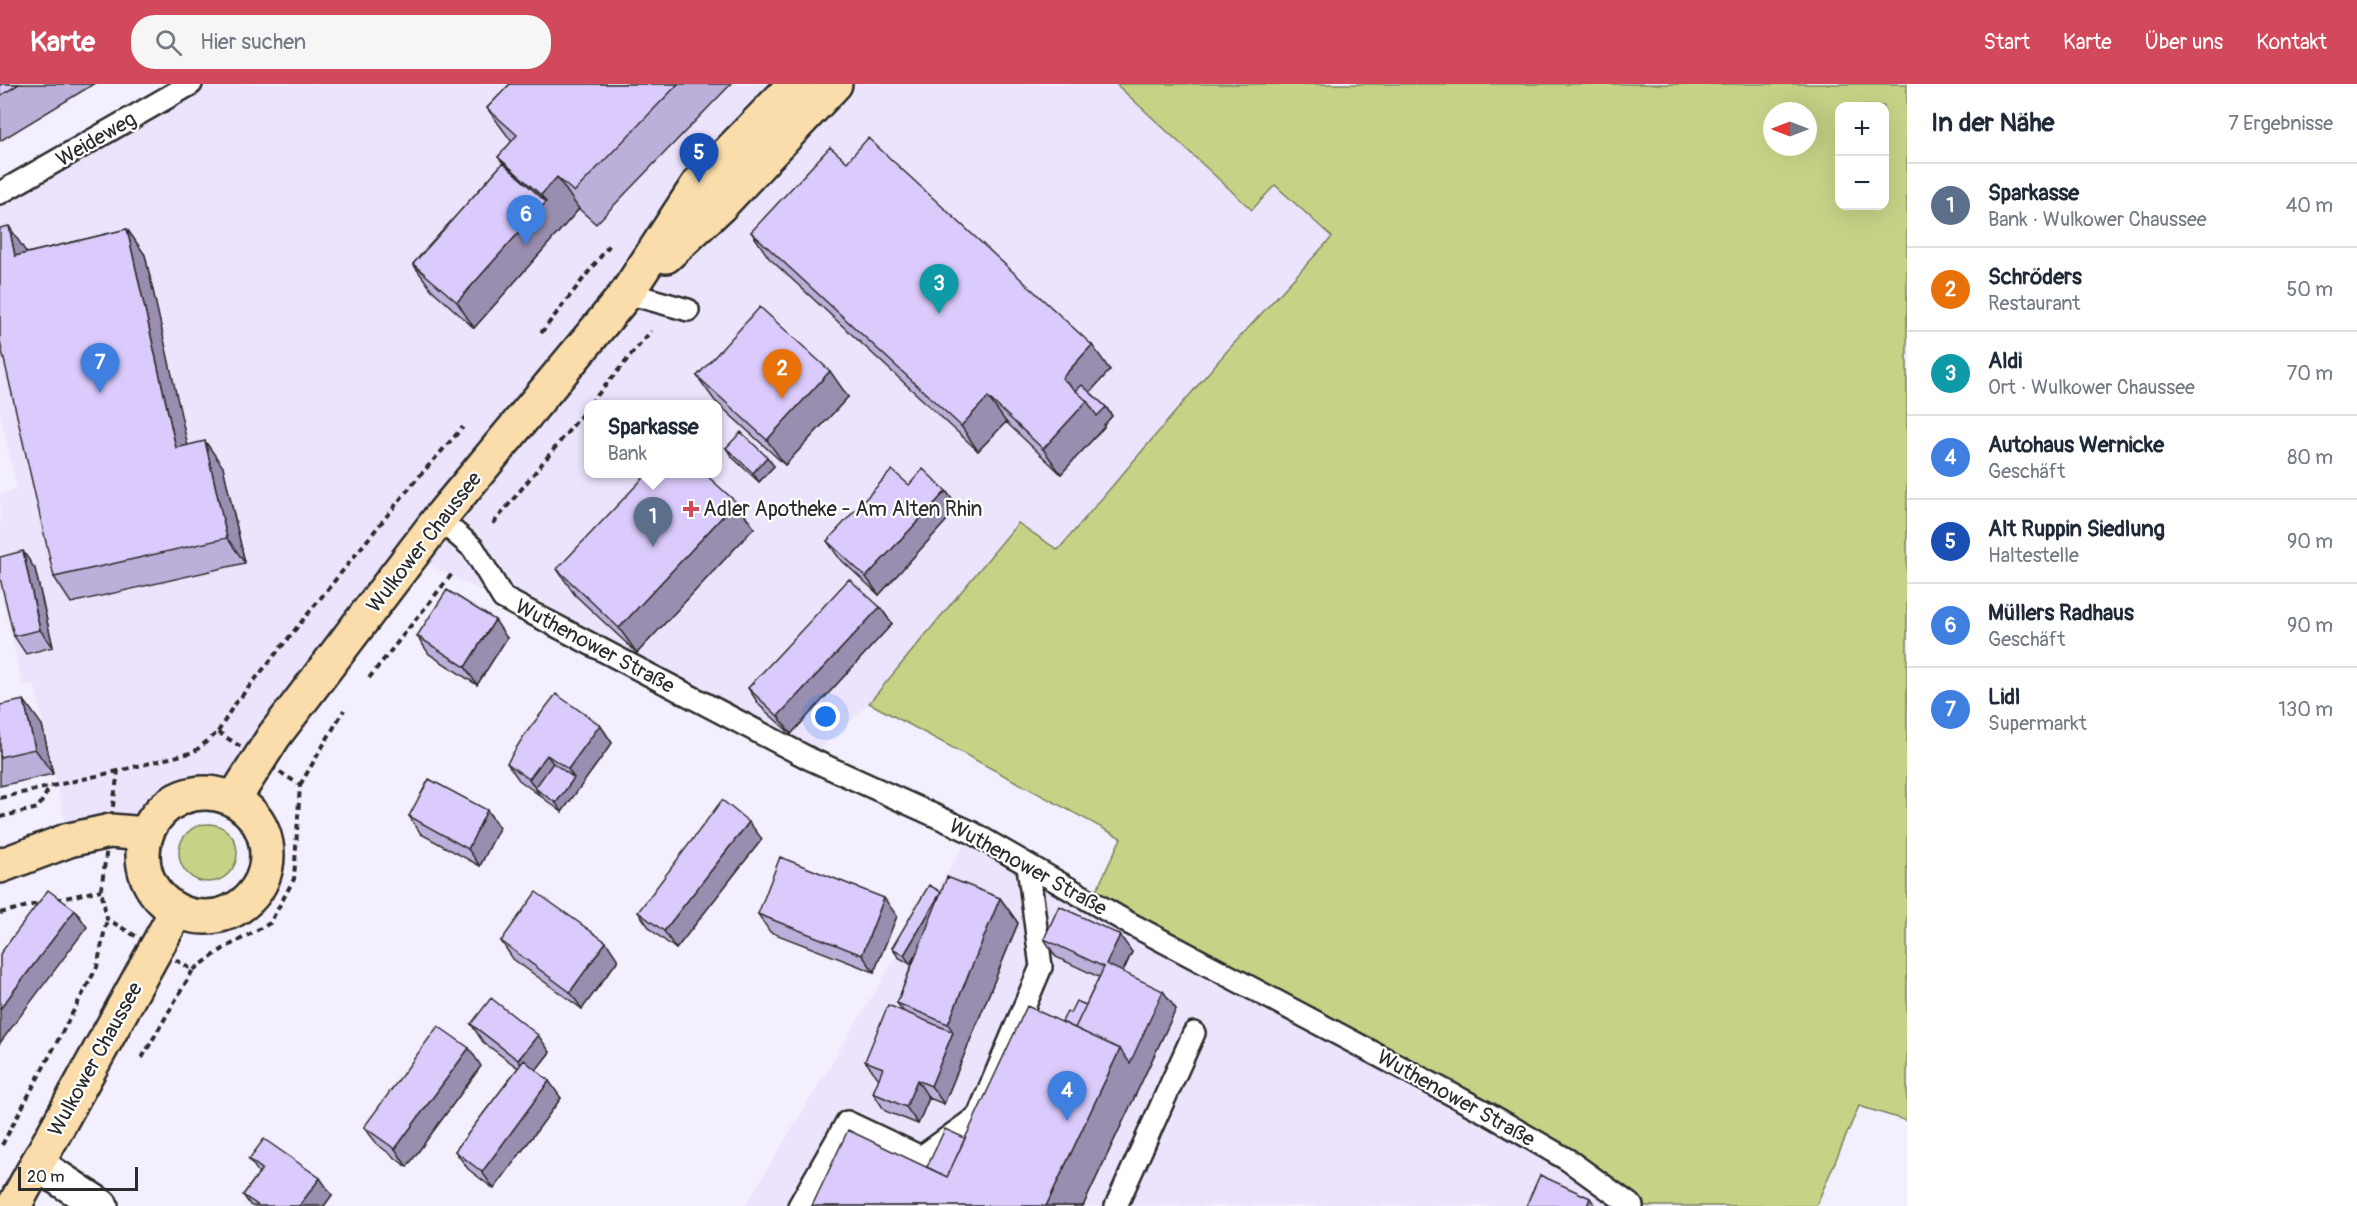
<!DOCTYPE html>
<html lang="de">
<meta charset="utf-8">
<style>
:root{--surface:#fff;--page:#f6f6f7;--text:#1f2937;--muted:#747a83;--line:#e0e1e3;--accent:#d1495b}
body{margin:0;font-family:Pangolin,sans-serif;background:var(--page);color:var(--text)}
.controls{position:absolute;right:18px;top:18px;display:grid;overflow:hidden;border-radius:12px;box-shadow:0 6px 24px #0002}
.controls button{width:54px;height:54px;display:grid;place-items:center;padding:0;border:0;border-bottom:2px solid var(--line);background:var(--surface);color:var(--text);font:30px sans-serif}
.compass{position:absolute;left:1763px;top:18px;width:54px;height:54px;border-radius:50%;background:var(--surface);box-shadow:0 6px 24px #0002;rotate:270deg}
.scale{position:absolute;left:18px;bottom:15px;width:120px;box-sizing:border-box;padding-left:6px;border:3px solid #2b2b2b;border-top:0;font-size:16px;line-height:21px;white-space:nowrap;color:#2b2b2b;-webkit-text-stroke:4px #fff;paint-order:stroke}
.you{position:absolute;left:826px;top:633px;width:21px;height:21px;margin:-15px;border:4px solid #fff;border-radius:50%;background:#1a73e8;box-shadow:0 0 0 9px #1a73e833}
.badge{display:grid;place-items:center;width:39px;height:39px;border-radius:50%;background:var(--accent);color:#fff;font-size:20px;font-weight:700}
.pin{position:absolute;translate:-50% -50px;filter:drop-shadow(0 2px 3px #0008)}
.pin::after{content:'';position:absolute;top:32px;width:21px;height:18px;background:inherit;clip-path:polygon(0 0,100% 0,50% 100%)}
.popup{position:absolute;left:584px;top:316px;width:138px;height:78px;box-sizing:border-box;display:grid;place-content:center;border-radius:12px;background:var(--surface);filter:drop-shadow(0 2px 4px #0005);font-size:20px;white-space:nowrap;color:var(--muted)}
.popup b{font-size:22px;color:var(--text)}
.popup::after{content:'';position:absolute;left:50%;top:100%;margin-left:-12px;border:12px solid transparent;border-top-color:var(--surface)}
.list{margin:0;padding:0;list-style:none}
h2{display:flex;justify-content:space-between;align-items:center;height:78px;margin:0;padding:0 24px;font-size:26px}
h2 small{font-size:20px;font-weight:400;color:var(--muted)}
.list li{display:grid;grid-template-columns:39px 1fr auto;gap:18px;align-items:center;box-sizing:border-box;height:84px;padding:0 24px;border-top:2px solid var(--line)}
.list b{display:block;font-size:22px;white-space:nowrap}
.list p{margin:0;font-size:20px;white-space:nowrap;color:var(--muted)}
.list em{font-size:20px;font-style:normal;color:var(--muted)}
.icon{flex:none;width:33px;height:33px;fill:none;stroke:currentColor;stroke-width:2;stroke-linecap:round;stroke-linejoin:round}
.map{position:relative;flex:none;width:1907px;height:1122px;overflow:hidden}
header{display:flex;align-items:center;gap:36px;box-sizing:border-box;height:84px;padding:0 30px;background:var(--accent);color:#fff}
header strong{font-size:28px}
nav{display:flex;gap:33px;margin-inline-start:auto;font-size:21px}
.search{width:420px;height:54px;background:var(--page);display:flex;align-items:center;gap:15px;box-sizing:border-box;padding:0 21px;border-radius:24px;color:var(--muted);font-size:22px}
main{display:flex}
aside{flex:1;background:var(--surface)}
.map>svg:first-child{display:block}
.built{fill:#ece4fd;fill-rule:evenodd}
.green{fill:#c6d387;stroke:#787f59;stroke-width:1.5;fill-rule:evenodd}
.lines{fill:none;stroke-linecap:round;stroke-linejoin:round}
.service-casing{stroke:#2b2b2b;stroke-width:26}
.minor-casing{stroke:#2b2b2b;stroke-width:38}
.primary-casing{stroke:#2b2b2b;stroke-width:38}
.path{stroke:#2b2b2b;stroke-width:4;stroke-dasharray:6 4.5;stroke-linecap:butt}
.service{stroke:#fff;stroke-width:21}
.minor{stroke:#fff;stroke-width:33}
.primary{stroke:#faddab;stroke-width:33}
.wall{fill:#bcafd9;stroke:#2b2b2b;stroke-width:1.5}
.shaded-wall{fill:#998eb0;stroke:#2b2b2b;stroke-width:1.5}
.building{fill:#dbcbfc;stroke:#2b2b2b;stroke-width:1.5}
.poi-dot{fill:#d1495b;stroke:#fff;stroke-width:2}
.labels{text-anchor:middle;stroke-width:4.5;stroke-linejoin:round;paint-order:stroke}
.street-label{font-size:21px;fill:#2b2b2b;stroke:#fff}
.poi-label{font-size:21px;fill:#2b2b2b;stroke:#fff;text-anchor:start}
</style>
<header>
<strong>Karte</strong>
<div class="search"><svg class="icon" aria-label="search" viewBox="0 0 24 24"><circle cx="10" cy="10" r="6"/><path d="M15 15l6 6"/></svg>Hier suchen</div>
<nav><a>Start</a><a>Karte</a><a>Über uns</a><a>Kontakt</a></nav>
</header>
<main>
<div class="map">
<svg width="1907" height="1122" viewBox="0 0 1907 1122">
<rect width="100%" height="100%" fill="#f4effe"/>
<filter id="ink" filterUnits="userSpaceOnUse"><feTurbulence type="fractalNoise" baseFrequency=".0167" numOctaves="2"/><feDisplacementMap in="SourceGraphic" scale="12" xChannelSelector="R" yChannelSelector="G"/><feConvolveMatrix kernelMatrix="1 2 1 2 8 2 1 2 1" color-interpolation-filters="sRGB"/></filter>
<g filter="url(#ink)">
<!-- built -->
<path class="built" d="M191,0H1115L1251,126L1275,101L1332,153L1227,267L1058,466L1018,439L869,619L811,674L408,470L234,715L206,708L185,712L166,722L153,737L69,756L34,599L23,603L0,505V409L17,406L0,331V109ZM588,320H718V390H588Z
M970,751L1127,838L1632,1122H745Z"/>
<!-- green -->
<path class="green" d="M1116,0H1907V1037L1859,1022L1816,1122H1633L1092,816L1121,754L869,619L1018,439L1058,466L1227,267L1332,153L1275,101L1252,126ZM1840,22H1884V122H1840ZM1772,27H1808V63H1772Z
M179 769a29 29 0 1 1 58 0a29 29 0 1 1-58 0Z"/>
<g class="lines">
<!-- service casing -->
<g class="service-casing">
<path id="service" d="M0,109L191,0
M627,209L688,226
M439,435L473,464L503,514L810,675L971,748L1127,838L1487,1029L1568,1076L1632,1122
M799,1122L847,1038L921,1073L978,1032L1041,883L1028,782
M1116,1122L1194,949"/>
</g>
<!-- minor casing -->
<g class="minor-casing">
<path id="minor" d="M37,1080L101,1122"/>
</g>
<!-- primary casing -->
<g class="primary-casing">
<path id="primary" d="M666,172L720,122L835,0
M143 771a62 62 0 1 1 124 0a62 62 0 1 1-124 0Z
M234,715L274,652L439,435L627,209L699,99L795,0
M0,782L69,756L110,747L146,750
M14,1122L176,828"/>
</g>
<!-- path -->
<path class="path" d="M541,249L612,158
M590,320L651,247
M493,440L588,323
M369,594L452,490
M218,648L232,624L415,397L463,343
M218,648L300,701L294,795L270,839L223,865L193,886L107,835L101,806L118,687L194,668Z
M300,701L344,626
M0,714L118,687
M0,733L38,724L50,703
M56,816L101,806
M0,829L40,819
M142,974L193,886
M2,1061L97,883L107,835"/>
<!-- service -->
<use href="#service" class="service"/>
<!-- minor -->
<use href="#minor" class="minor"/>
<!-- primary -->
<use href="#primary" class="primary"/>
</g>
<!-- wall -->
<path class="wall" d="M0,0H94L0,57Z
M510,0H731L596,140L579,125L474,244L431,205L413,180L503,79L498,73L512,58L487,24Z
M847,78L1110,286L1090,308L1106,323L1112,332L1104,341V343L1061,390L1006,338L978,367L769,174L751,148Z
M127,145L145,171L187,361L223,383L245,479L71,519L54,493L26,168L27,169Z
M697,292L848,313L785,381L715,317Z
M726,364L774,382L759,398L732,373Z
M909,401L946,407L958,424L879,511L839,474L827,457Z
M736,418L754,444L637,569L575,511L557,485Z
M35,485L53,563L26,570L14,552Z
M880,523L892,540L791,650L760,622L748,604Z
M417,552L507,554L477,601L429,570Z
M0,621L42,641L53,690L0,702Z
M600,641L612,659L562,728L519,696L507,679Z
M487,726L499,744L480,782L421,750L409,732Z
M762,755L676,865L651,846L638,828Z
M941,809L1000,814L1018,839L944,1020L929,1014L918,1040L885,1027L873,1009L879,995L865,977L903,927L897,919L916,870L910,880L898,873L892,864Z
M758,830L897,832L874,888L770,848Z
M1044,855L1132,868L1123,888L1176,925L1083,1122H812L927,1083L965,1054L1070,929L1086,921L1099,893L1056,873Z
M501,857L618,876L582,925L513,875Z
M471,940L550,968L536,986L561,1014L494,1105L468,1085L455,1067L518,984L483,958Z
M481,982L407,1083L377,1060L364,1043Z
M249,1075L332,1111L324,1122H251L243,1111L259,1089Z"/>
<!-- shaded-wall -->
<path class="shaded-wall" d="M557,93L579,125L474,244L457,218L546,118L541,111Z
M9,142L26,168L33,197L15,172Z
M127,145L145,171L194,389L176,364Z
M1092,261L1110,286L1081,318L1062,294Z
M830,287L848,313L785,381L767,356Z
M988,313L1006,338L978,367L961,342Z
M1087,317L1106,323L1112,332L1104,341V343L1061,390L1043,365Z
M205,357L223,383L245,479L227,454Z
M767,373L774,382L759,398L753,389Z
M946,407L958,424L879,511L866,493Z
M736,418L754,444L637,569L619,544Z
M23,467L35,485L53,563L40,546Z
M880,523L892,540L791,650L778,632Z
M495,536L507,554L477,601L465,583Z
M24,616L42,641L53,690L35,665Z
M600,641L612,659L562,728L556,719L574,694L568,685Z
M547,671L559,688L535,704L541,713L529,695Z
M487,726L499,744L480,782L468,765Z
M749,738L762,755L676,865L664,847Z
M941,808L947,818L910,880L904,871Z
M884,814L897,832L874,888L862,871Z
M1000,814L1018,839L944,1020L931,1002L953,948L948,940Z
M75,826L87,843L0,959V925Z
M1120,851L1132,868L1118,897L1106,880Z
M606,858L618,876L582,925L570,908Z
M1163,907L1176,925L1083,1122H1046L1120,965Z
M538,951L550,968L530,994L518,976Z
M469,964L481,982L407,1083L395,1065Z
M917,996L929,1014L918,1040L906,1023Z
M549,997L561,1014L494,1105L482,1088Z
M320,1094L332,1111L324,1122H299Z
M1590,1114L1596,1122H1587Z"/>
<!-- building -->
<path class="building" d="M0,0H19L0,12Z
M510,0H678L574,108L557,93L541,111L498,73L517,51L487,24Z
M868,54L1092,261L1062,294L1087,317L1043,365L988,313L961,342L751,148L830,63L847,78Z
M503,79L546,118L457,218L413,180Z
M9,142L15,172L127,145L176,364L205,357L227,454L54,493L0,258V144Z
M760,223L830,287L767,356L697,292Z
M1082,301L1106,323L1097,332L1087,317L1076,307Z
M741,348L767,373L753,389L726,364Z
M923,385L946,407L866,493L827,457L892,386L909,401Z
M647,390H705L736,418L619,544L557,485Z
M23,467L40,546L14,552L0,494V473Z
M849,495L880,523L778,632L748,604Z
M447,506L495,536L465,583L417,552Z
M556,610L600,641L568,685L547,671L529,695L507,679L523,653Z
M24,616L35,665L0,673V621Z
M553,679L574,694L556,719L535,704Z
M429,695L487,726L468,765L409,732Z
M722,716L749,738L664,847L638,828Z
M780,773L884,814L862,871L758,830Z
M947,793L1000,814L948,940L897,919Z
M929,801L941,808L904,871L892,864Z
M48,806L75,826L0,925V870Z
M536,808L606,858L570,908L501,857Z
M1059,822L1120,851L1106,880L1163,907L1130,979L1120,965L1075,944L1104,883L1044,855Z
M491,914L538,951L518,976L471,940Z
M1076,917L1086,921L1075,944L1062,938L1067,927L1070,929Z
M888,921L953,948L931,1002L917,996L906,1023L873,1009L883,984L865,977Z
M1027,922L1120,965L1046,1122H812L848,1046L947,1093Z
M438,942L469,964L395,1065L364,1043Z
M524,976L549,997L482,1088L455,1067Z
M945,1045L965,1054L947,1093L927,1083Z
M264,1055L320,1094L299,1122H259L243,1111L262,1085L249,1075Z
M1540,1091L1590,1114L1587,1122H1526Z"/>
</g>
<!-- markers -->
<path class="poi-dot" d="M688 416h6v6h6v6h-6v6h-6v-6h-6v-6h6z"/>
<g class="labels">
<!-- street labels -->
<g class="street-label">
<text transform="translate(96 55) rotate(-30)" y="7">Weideweg</text>
<text transform="translate(424 458) rotate(-52)" y="7">Wulkower Chaussee</text>
<text transform="translate(595 562) rotate(28)" y="7">Wuthenower Straße</text>
<text transform="translate(1028 783) rotate(29)" y="7">Wuthenower Straße</text>
<text transform="translate(95 975) rotate(-61)" y="7">Wulkower Chaussee</text>
<text transform="translate(1456 1014) rotate(29)" y="7">Wuthenower Straße</text>
</g>
<!-- poi labels -->
<g class="poi-label">
<text x="703" y="432">Adler Apotheke - Am Alten Rhin</text>
</g>
</g>
</svg>
<div class="controls">
<button>+</button>
<button>−</button>
</div>
<svg class="compass" viewBox="-18 -18 36 36"><path d="M0-13l5 13h-10z" fill="#e53935"/><path d="M0 13l5-13h-10z" fill="#747a83"/></svg>
<div class="scale">20 m</div>
<div class="you"></div>
<div class="pin badge" style="left:653px;top:463px;background:#5c6f8a">1</div>
<div class="popup"><b>Sparkasse</b>Bank</div>
<div class="pin badge" style="left:782px;top:315px;background:#e8710a">2</div>
<div class="pin badge" style="left:939px;top:230px;background:#0f9aa8">3</div>
<div class="pin badge" style="left:1067px;top:1037px;background:#3f7fe0">4</div>
<div class="pin badge" style="left:699px;top:99px;background:#1a4fb4">5</div>
<div class="pin badge" style="left:526px;top:161px;background:#3f7fe0">6</div>
<div class="pin badge" style="left:100px;top:309px;background:#3f7fe0">7</div>
</div>
<aside>
<h2>In der Nähe<small>7 Ergebnisse</small></h2>
<ul class="list">
<li><span class="badge" style="background:#5c6f8a">1</span><div><b>Sparkasse</b><p>Bank · Wulkower Chaussee</p></div><em>40 m</em></li>
<li><span class="badge" style="background:#e8710a">2</span><div><b>Schröders</b><p>Restaurant</p></div><em>50 m</em></li>
<li><span class="badge" style="background:#0f9aa8">3</span><div><b>Aldi</b><p>Ort · Wulkower Chaussee</p></div><em>70 m</em></li>
<li><span class="badge" style="background:#3f7fe0">4</span><div><b>Autohaus Wernicke</b><p>Geschäft</p></div><em>80 m</em></li>
<li><span class="badge" style="background:#1a4fb4">5</span><div><b>Alt Ruppin Siedlung</b><p>Haltestelle</p></div><em>90 m</em></li>
<li><span class="badge" style="background:#3f7fe0">6</span><div><b>Müllers Radhaus</b><p>Geschäft</p></div><em>90 m</em></li>
<li><span class="badge" style="background:#3f7fe0">7</span><div><b>Lidl</b><p>Supermarkt</p></div><em>130 m</em></li>
</ul>
</aside>
</main>
